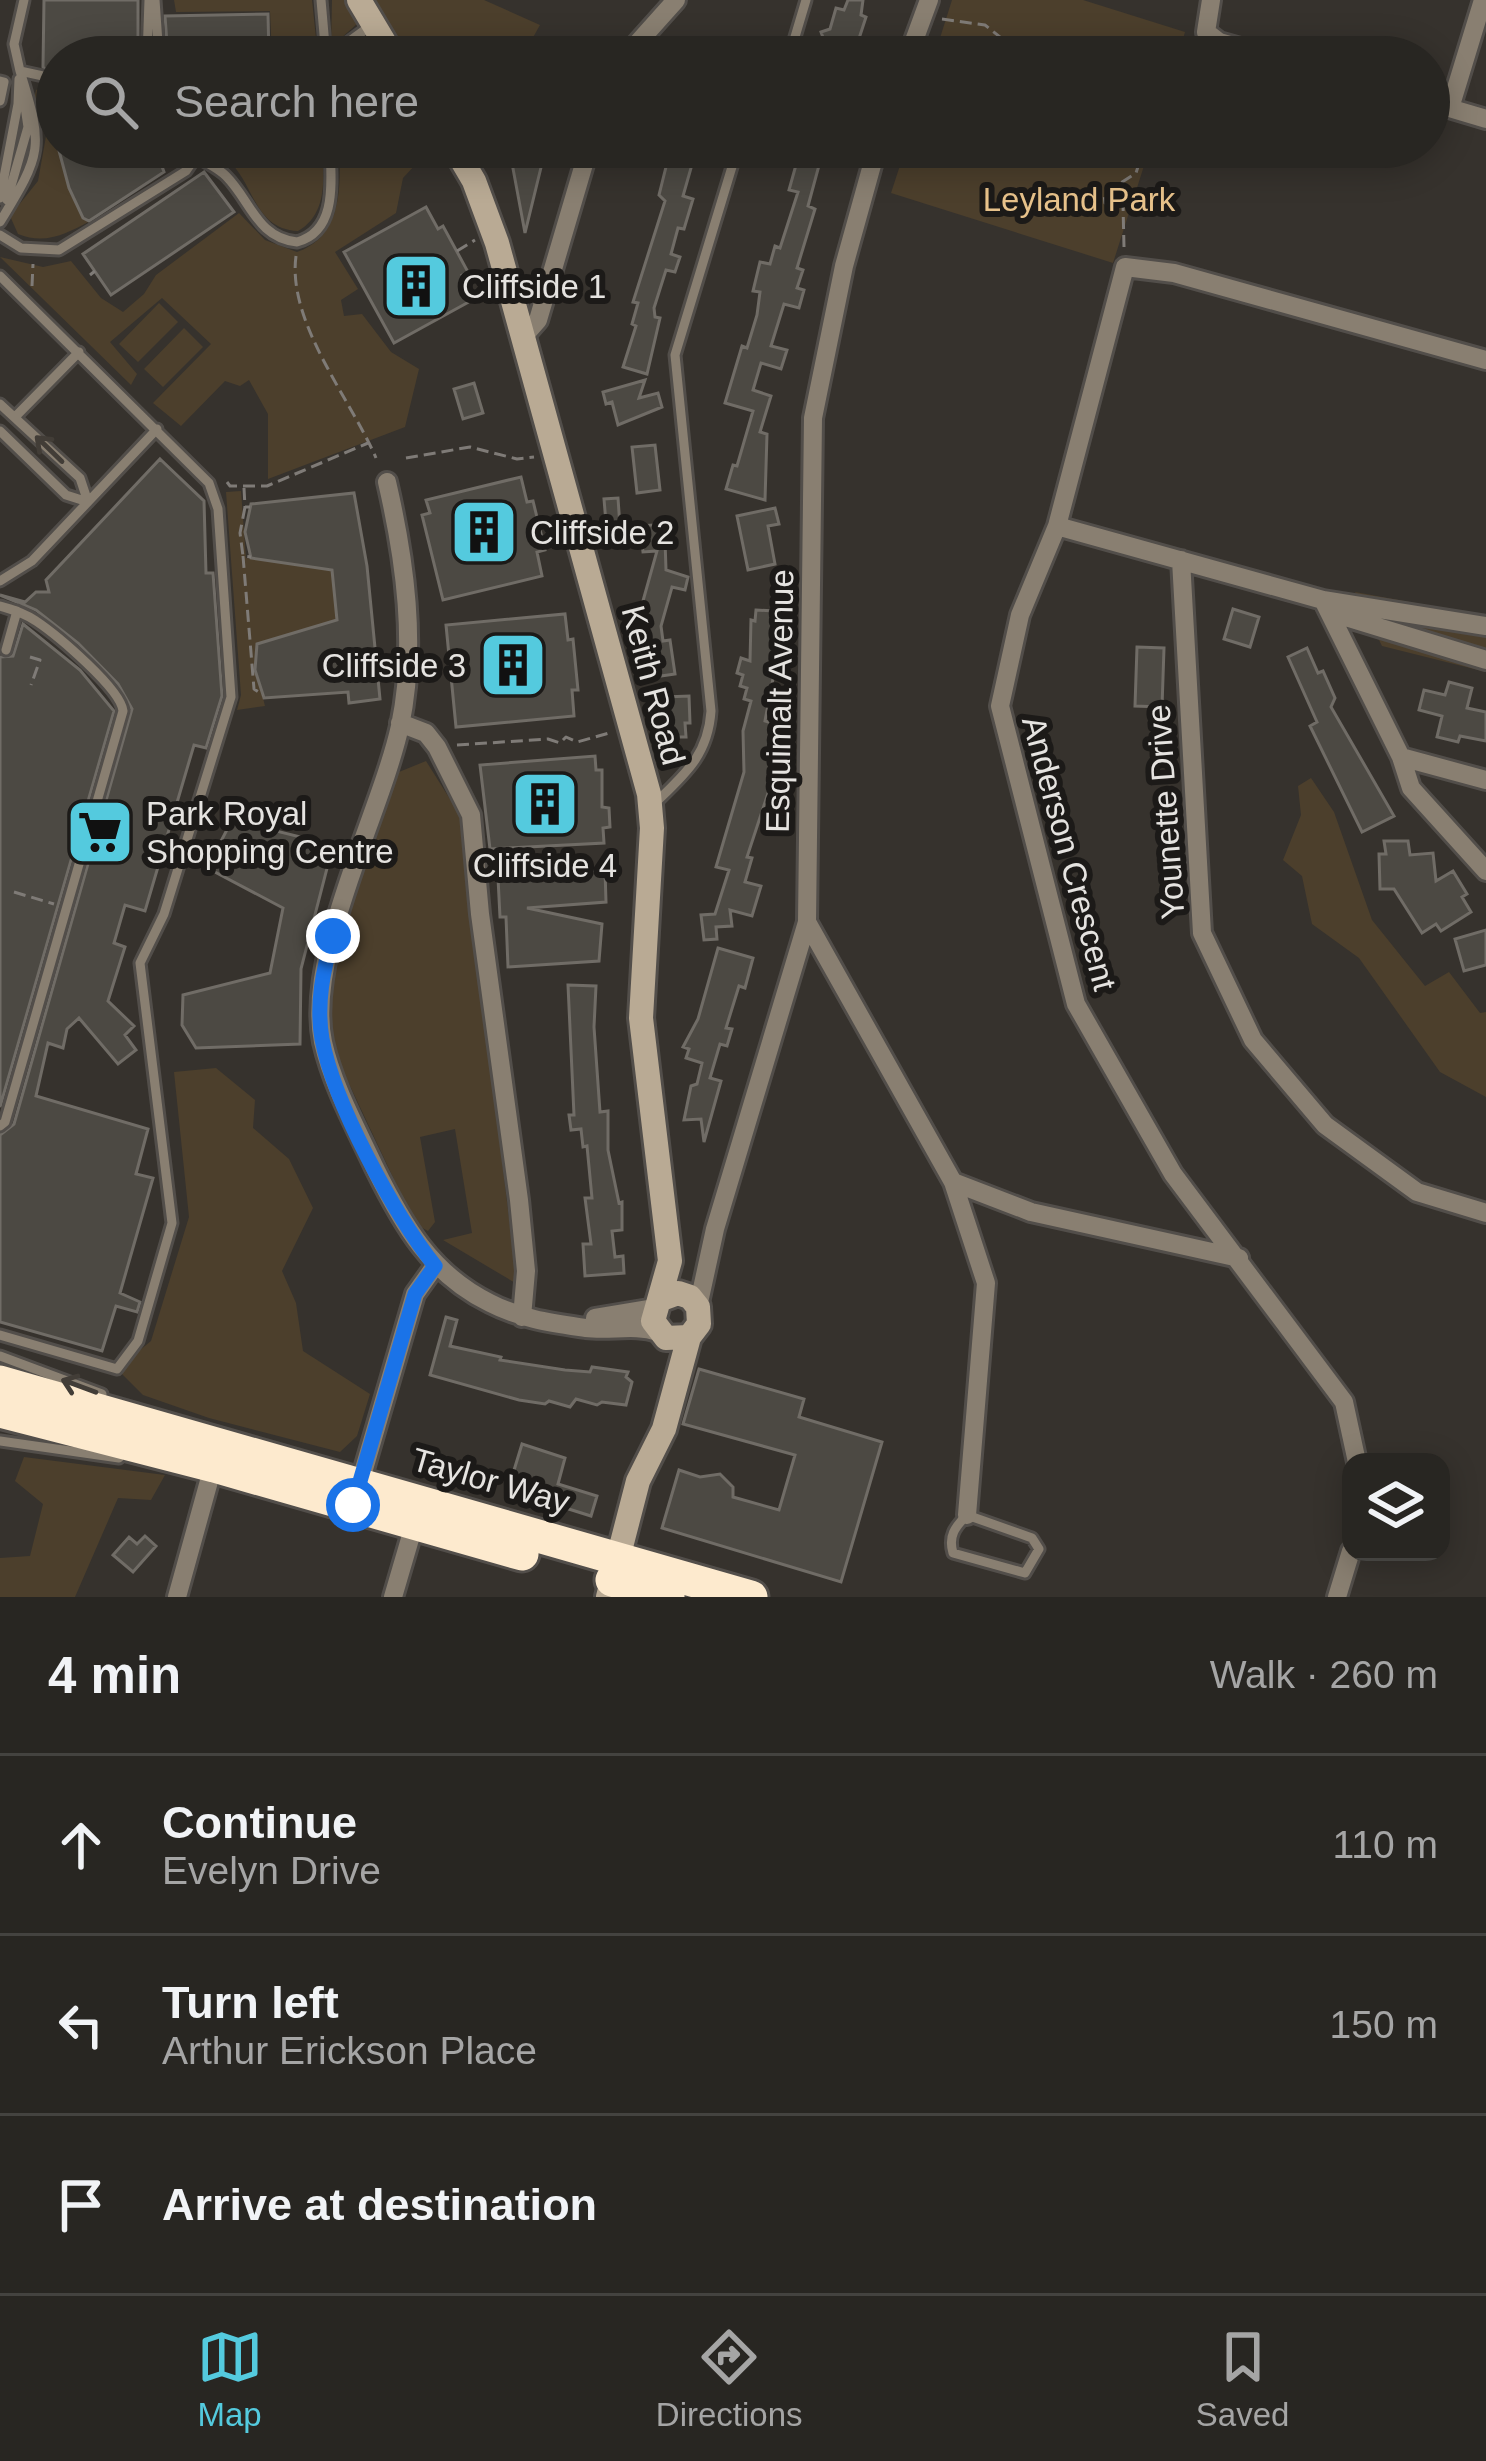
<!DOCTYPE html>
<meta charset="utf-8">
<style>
:root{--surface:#282622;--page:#34322f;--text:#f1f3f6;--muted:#a5a5a5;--line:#444340;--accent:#54cade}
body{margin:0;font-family:Helvetica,sans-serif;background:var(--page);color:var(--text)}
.controls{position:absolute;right:36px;bottom:36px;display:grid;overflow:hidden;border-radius:24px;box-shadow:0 6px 30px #0003}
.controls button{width:108px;height:108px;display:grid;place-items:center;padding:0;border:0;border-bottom:3px solid var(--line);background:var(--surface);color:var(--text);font:60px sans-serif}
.stop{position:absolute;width:36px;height:36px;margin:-27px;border:9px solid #1a73e8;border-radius:50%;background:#fff}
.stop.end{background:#1a73e8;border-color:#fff;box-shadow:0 3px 12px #0008}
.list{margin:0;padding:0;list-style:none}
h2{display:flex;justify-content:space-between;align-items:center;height:156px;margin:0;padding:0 48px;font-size:51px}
h2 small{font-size:39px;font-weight:400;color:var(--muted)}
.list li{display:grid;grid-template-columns:78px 1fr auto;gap:36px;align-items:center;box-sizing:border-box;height:180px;padding:0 48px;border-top:3px solid var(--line)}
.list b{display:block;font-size:45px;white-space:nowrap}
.list p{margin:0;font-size:39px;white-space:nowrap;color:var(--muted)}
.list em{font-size:39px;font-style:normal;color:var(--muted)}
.icon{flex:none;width:66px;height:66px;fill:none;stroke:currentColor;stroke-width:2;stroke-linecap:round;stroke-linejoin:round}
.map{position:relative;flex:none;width:1486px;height:1597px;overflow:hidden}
.search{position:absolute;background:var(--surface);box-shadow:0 6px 30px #0003;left:36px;right:36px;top:36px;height:132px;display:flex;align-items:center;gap:30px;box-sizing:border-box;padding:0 42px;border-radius:66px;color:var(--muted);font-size:45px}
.sheet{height:696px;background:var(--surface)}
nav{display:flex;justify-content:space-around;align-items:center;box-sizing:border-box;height:168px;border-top:3px solid var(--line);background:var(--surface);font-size:33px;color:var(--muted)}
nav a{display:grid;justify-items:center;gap:6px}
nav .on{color:var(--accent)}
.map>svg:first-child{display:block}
.green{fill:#4c3f2c}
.building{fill:#4c4943;stroke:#706c66;stroke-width:3}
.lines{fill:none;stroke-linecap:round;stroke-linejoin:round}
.lane-casing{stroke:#524e4a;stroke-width:15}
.street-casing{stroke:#524e4a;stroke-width:24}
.secondary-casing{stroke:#524e4a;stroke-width:30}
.highway-casing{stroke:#524e4a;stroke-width:39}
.path{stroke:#7f7b77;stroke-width:3;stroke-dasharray:12 6;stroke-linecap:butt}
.lane{stroke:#897f71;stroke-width:9}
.street{stroke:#897f71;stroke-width:18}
.secondary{stroke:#b9aa94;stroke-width:24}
.highway{stroke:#fdeace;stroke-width:33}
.oneway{stroke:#423d37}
.route{stroke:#1a73e8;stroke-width:15}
.labels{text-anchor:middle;stroke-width:12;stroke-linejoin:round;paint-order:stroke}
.park-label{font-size:33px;fill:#e7c28b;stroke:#1c1a18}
.poi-label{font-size:33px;fill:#e5e3e0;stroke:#1c1a18;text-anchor:start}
.street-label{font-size:33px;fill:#e5e3e0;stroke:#1c1a18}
</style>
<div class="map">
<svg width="1486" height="1597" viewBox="0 0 1486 1597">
<rect width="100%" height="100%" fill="#36322d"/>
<!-- green -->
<path class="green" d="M174,0H312L318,57H272L270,11L176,12Z
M332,0H344L357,24L331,47Z
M374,0H484L540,25L522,57H407L384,23Z
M952,0H1083L1185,32L1178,57H934Z
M45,86L57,147L83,218L90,221C66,234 45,245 18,234L10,216L38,181L48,125L33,105L36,90Z
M208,147H322C324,177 328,214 298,231C256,229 255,189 232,164C226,158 215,152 208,147Z
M339,147L431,148L403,178L396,213L335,252L358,289L341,300L344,316L362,314L391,352L419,369L405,427L268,479V414L249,380L240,386L225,381L181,426L153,403L211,344L162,298L110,342L137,374L131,385L0,257L43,267L71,261L101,298L123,312L144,294L156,275L239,213L265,240L297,252C342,237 341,187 339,147Z
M906,147H1150L1113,263L891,193Z
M159,303L178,322L138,362L119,344Z
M184,328L203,347L163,387L144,369Z
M241,491L246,558L332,570L337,620L256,671L265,706L237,710L241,695L226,492Z
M1355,592L1486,616V672L1382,646Z
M426,761L460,815L517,1284L443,1240L472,1233L455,1129L420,1137L435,1222L428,1231L415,1224L335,1054L330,1005V972L394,774Z
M1311,778L1334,812L1372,920L1425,986L1449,972L1480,1013L1486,1012V1097L1440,1072L1359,958L1312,924L1302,876L1283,860L1301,815L1298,786Z
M216,1068L255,1100L253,1128L289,1159L313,1208L282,1271L296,1303L303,1351L370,1394L357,1436L340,1452L209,1418L143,1395L117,1369L151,1341L189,1217L174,1072Z
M24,1457L165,1475L151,1500L118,1498L75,1597H0V1558L30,1556L43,1504L15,1481Z"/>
<!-- building -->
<path class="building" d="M44,0H138V57H57V117L50,118L45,85L52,77L43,67Z
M848,0H863L861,15L866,17L853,57L827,49L821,32L830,29L836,8L844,10Z
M268,14L269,57H168L165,16Z
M58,147H155L164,172L89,221L83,218L69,188Z
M509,147H546L525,233Z
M671,147H697L683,196L693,199L684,229L678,228L671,254L680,257L675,272L666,270L654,308L655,317L660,318L647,374L623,367L636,326L632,324L638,303L633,302L665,201L659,195Z
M801,147H824L808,206L815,209L797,268L803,270L797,288L804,290L799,308L784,304L771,346L787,350L781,369L761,363L753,390L771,396L760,432L767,434L765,500L726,489L733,465L737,466L753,411L725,403L742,346L747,348L757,315L760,292L753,291L760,262L770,264L775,246L780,248L798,192L789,190Z
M204,172L234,212L111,295L83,254Z
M426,207L438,229L443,226L468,272L462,275L476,298L394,343L344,252Z
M645,380L639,398L658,393L662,407L618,425L612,402L606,404L603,392Z
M474,383L483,413L463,419L454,389Z
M655,445L660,490L637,493L632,447Z
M160,459L204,501L206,573H213L222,696L206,748L194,745L145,911L125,905L114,943L125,947L108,1001L134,1026L125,1035L136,1050L118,1064L79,1018L67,1029L63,1048L48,1043L36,1096L148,1129L136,1174L153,1178L120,1293L140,1302L137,1312L116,1306L102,1351L0,1322V1135L14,1124L132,709L118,684L78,643L36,610L0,595L25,602L36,592H49L46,580Z
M521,477L527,502L533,501L545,550L537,552L542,576L443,600L422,515L430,513L426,500Z
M354,493L367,566L380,699L349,703L348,692L264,698L255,670L257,644L337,620L332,570L251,558L245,532L251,504Z
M618,498L620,527L670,524L671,539L665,540L666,570L688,577L685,590L672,587L661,626L663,641L670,640L675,674L654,677L645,609L641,608L657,551L643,552L642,543L608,547L604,499Z
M775,508L779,524L768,526L775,564L748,570L737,516Z
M1233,609L1259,617L1250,647L1224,639Z
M756,610L774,611L775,668L765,721L778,725L772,733L774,775L747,857L752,858L745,882L761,886L752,916L730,910L732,926L716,927L717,939L704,940L701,915L715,914L729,870L716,867L744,772L743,731L751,701L744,699L747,688L740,686L743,675L737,673L741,658L750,661L751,620L755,621Z
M565,614L568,640L573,639L578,690H572L574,716L456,727L446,625Z
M23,624L80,670L114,711L0,1107V657L13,656Z
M1137,647L1164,648L1162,707L1135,706Z
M1307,648L1318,673L1323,671L1335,698L1331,707L1394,816L1362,832L1310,726L1317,722L1288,657Z
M1449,682L1472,688L1467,708L1486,712V741L1460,736L1458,742L1437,737L1442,716L1419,710L1424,690L1445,695Z
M689,696L690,723H685L686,737H667L665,697Z
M595,756L596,770H602V807L609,808L610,827L603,828L604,843L490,849L480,765Z
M232,820L333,845L301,969L300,1044L196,1048L182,1025L183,995L270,973L283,908L213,871L219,845Z
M1384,841H1408L1410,855L1433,853L1436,881L1453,871L1467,894L1462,897L1471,912L1441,931L1436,924L1422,933L1394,889H1380L1379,854H1386Z
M605,870L606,902L527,908L602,924L599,961L508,967L506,917H500L498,878Z
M1486,930V965L1464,971L1455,939Z
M718,948L753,958L745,988L739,986L726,1028L732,1029L727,1046L720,1044L710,1078L721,1081L704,1142L701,1119L684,1120L691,1086L697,1084L702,1063L686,1058L689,1049L683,1047L698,1019Z
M568,985L596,986L594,1027L600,1112L608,1111V1150L619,1203L622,1202V1230L612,1231L615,1257L623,1256L624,1273L585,1276L583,1244H591L585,1198H592L587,1146L583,1147L581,1129L571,1130L569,1115H574Z
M446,1317L457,1320L450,1346L501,1357L500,1360L565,1370L590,1372L592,1367L628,1372L626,1377L632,1382L626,1405L602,1402L597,1405L576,1399L570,1407L549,1401L545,1404L519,1400L430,1375Z
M699,1369L804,1399L799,1417L882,1442L841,1582L662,1528L679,1470L700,1477L720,1474L733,1487V1497L779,1510L795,1455L683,1424Z
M522,1444L565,1458L558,1484L597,1496L591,1516L508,1490Z
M145,1536L156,1546L133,1572L113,1555L129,1537L137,1544Z"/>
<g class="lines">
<!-- lane casing -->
<g class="lane-casing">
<path id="lane" d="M24,0L14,44L20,71L43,76
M155,0L159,57
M321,0L326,57
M147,57L149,0
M328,57L373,24
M789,57L806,0
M0,81L4,82L0,101
M186,147C198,161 214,164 226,176C251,201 257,238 297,242C338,231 331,180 330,147
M0,198L18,104L19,79
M7,200L28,127L24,100
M0,222C42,153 44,148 20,71
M0,235L21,248L59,250L186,171L195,158
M0,276L209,483L218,509L231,697L164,914L140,963L172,1223L138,1341L117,1369L0,1335
M0,404L80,478L88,502
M15,417L79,352
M0,431L66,495L88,502
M0,581L32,561L157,429
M0,606C13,610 25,613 36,621C57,635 121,689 123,711L5,1122L0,1126
M6,650L17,611
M653,805C684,775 708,756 711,711L675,355L738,147
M0,1356L102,1394
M0,1441L119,1458
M967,1515L1032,1538L1039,1549L1025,1573L953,1553C948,1536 955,1527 967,1515Z"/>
</g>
<!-- street casing -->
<g class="street-casing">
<path id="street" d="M1211,0L1206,32L1219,42L1272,57
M625,57L676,0
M908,57L929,0
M1429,102L1486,119
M1450,108L1483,0
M523,337L538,320L589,147
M387,482C405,560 417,646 400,726C380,816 305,955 323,1042C333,1086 356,1127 375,1168C403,1225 431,1274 490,1303C521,1319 553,1323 586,1328C611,1331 635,1324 658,1332
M1057,526L1323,600L1486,626
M1181,560L1202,933L1253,1040L1325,1125L1417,1192L1486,1213
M1323,600L1401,757L1411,788L1486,871
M1329,612L1486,660
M400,723L426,733L437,747L471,815L480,914L519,1200L526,1271L522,1317
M1401,757L1486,780
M807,922L953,1182L986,1283L967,1515
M953,1182L1031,1212L1239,1258
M698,1307L715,1229L807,922L813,418L844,266L877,147
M595,1318L655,1308
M1357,1462L1344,1402L1173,1174L1076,1004L1000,706L1020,615L1057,526L1125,267L1174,273L1486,360
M357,1493L415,1294L435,1266
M177,1597L214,1463
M393,1597L417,1515
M1337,1597L1351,1551"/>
</g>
<!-- secondary casing -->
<g class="secondary-casing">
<path id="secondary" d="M359,0L393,57
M454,147L474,181L497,243L649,794L652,828L641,1018L670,1261L653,1321L666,1338L689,1337
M608,1597L638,1481L664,1429L689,1337L699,1324L698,1307L690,1297L678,1293L659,1300"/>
</g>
<!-- highway casing -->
<g class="highway-casing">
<path id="highway" d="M0,1382L751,1597
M0,1411L214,1466L522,1554
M612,1580L668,1597"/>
</g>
<!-- path -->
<path class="path" d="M942,19L985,25L1025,57
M1183,57L1194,45
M1020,148L1021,147
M231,164L266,147
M1124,247L1123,205L1105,203L1104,194L1136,173L1143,151L1133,147
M457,251L475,240
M296,256C287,322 350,398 376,458
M90,275L95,271
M32,286L33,264
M406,458L470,447L517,459L534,457
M227,482L230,486H267L368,443
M244,488L245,507H250
M245,507L240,533L243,556L251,557
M243,556L254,689L263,695
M30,657L40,660L31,685
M457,745L548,739L560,743L566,737L577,742L609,733
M14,892L54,904"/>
<!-- lane -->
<use href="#lane" class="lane"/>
<!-- street -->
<use href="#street" class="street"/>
<!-- secondary -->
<use href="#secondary" class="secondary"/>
<!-- highway -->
<use href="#highway" class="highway"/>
</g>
<!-- one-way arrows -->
<defs><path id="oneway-shaft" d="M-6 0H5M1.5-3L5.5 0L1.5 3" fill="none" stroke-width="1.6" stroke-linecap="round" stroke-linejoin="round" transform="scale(3)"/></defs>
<g class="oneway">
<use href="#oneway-shaft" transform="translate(49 449) rotate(-136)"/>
<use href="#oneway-shaft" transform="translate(79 1386) rotate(-160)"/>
</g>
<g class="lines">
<!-- route -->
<path class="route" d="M333,936C323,970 316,1004 322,1039C334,1104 394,1214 435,1266L415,1294L353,1505"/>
</g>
<!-- icons -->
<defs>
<g id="building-square" transform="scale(3.45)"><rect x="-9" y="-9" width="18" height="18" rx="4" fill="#54cade" stroke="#1c1a18"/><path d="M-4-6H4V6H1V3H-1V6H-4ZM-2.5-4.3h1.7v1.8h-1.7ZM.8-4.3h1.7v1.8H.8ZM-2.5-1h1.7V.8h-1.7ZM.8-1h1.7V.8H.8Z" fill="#111"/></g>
<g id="supermarket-square" transform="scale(3.45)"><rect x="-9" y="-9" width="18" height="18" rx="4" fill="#54cade" stroke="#1c1a18"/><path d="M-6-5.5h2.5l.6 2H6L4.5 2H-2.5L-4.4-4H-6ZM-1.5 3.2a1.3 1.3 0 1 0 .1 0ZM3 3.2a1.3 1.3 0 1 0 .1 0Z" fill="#111"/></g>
</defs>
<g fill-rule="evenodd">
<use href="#building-square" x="416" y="286"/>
<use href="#building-square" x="484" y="532"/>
<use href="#building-square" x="513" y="665"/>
<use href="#building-square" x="545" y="804"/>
<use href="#supermarket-square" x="100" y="832"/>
</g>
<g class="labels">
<!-- park labels -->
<g class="park-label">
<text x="1079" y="211">Leyland Park</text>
</g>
<!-- poi labels -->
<g class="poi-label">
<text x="462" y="298">Cliffside 1</text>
<text x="530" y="544">Cliffside 2</text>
<text x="466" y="677" text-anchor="end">Cliffside 3</text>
<text x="146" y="825">Park Royal<tspan x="146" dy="38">Shopping Centre</tspan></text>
<text x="545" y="877" text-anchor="middle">Cliffside 4</text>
</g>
<!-- street labels -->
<g class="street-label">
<text transform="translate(654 685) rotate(75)" y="12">Keith Road</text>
<text transform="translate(779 701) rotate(-89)" y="12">Esquimalt Avenue</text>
<text transform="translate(1165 812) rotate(-94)" y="12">Younette Drive</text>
<text transform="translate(1070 853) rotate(75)" y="12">Anderson Crescent</text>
<text transform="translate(491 1480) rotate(16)" y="12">Taylor Way</text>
</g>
</g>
</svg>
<div class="controls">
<button><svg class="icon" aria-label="layers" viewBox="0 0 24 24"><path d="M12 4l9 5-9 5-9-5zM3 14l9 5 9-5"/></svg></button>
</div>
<div class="stop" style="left:353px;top:1505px"></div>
<div class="stop end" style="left:333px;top:936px"></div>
<div class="search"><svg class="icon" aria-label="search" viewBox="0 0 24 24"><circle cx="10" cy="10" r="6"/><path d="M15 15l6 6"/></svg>Search here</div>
</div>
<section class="sheet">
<h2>4 min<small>Walk · 260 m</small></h2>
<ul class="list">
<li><svg class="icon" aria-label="ahead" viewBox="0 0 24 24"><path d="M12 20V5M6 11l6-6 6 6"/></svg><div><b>Continue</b><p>Evelyn Drive</p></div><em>110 m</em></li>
<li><svg class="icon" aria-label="left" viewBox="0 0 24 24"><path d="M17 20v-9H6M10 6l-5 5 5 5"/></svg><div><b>Turn left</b><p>Arthur Erickson Place</p></div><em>150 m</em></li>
<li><svg class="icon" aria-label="arrive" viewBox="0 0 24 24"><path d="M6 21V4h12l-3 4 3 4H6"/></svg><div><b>Arrive at destination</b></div></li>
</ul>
</section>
<nav>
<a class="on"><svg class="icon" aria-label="map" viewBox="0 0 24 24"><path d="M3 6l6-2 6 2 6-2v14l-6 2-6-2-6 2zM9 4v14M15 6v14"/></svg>Map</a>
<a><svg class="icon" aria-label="directions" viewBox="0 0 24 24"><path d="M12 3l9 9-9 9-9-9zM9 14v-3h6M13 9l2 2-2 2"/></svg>Directions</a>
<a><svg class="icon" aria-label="saved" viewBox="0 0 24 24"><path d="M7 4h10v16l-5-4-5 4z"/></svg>Saved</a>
</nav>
